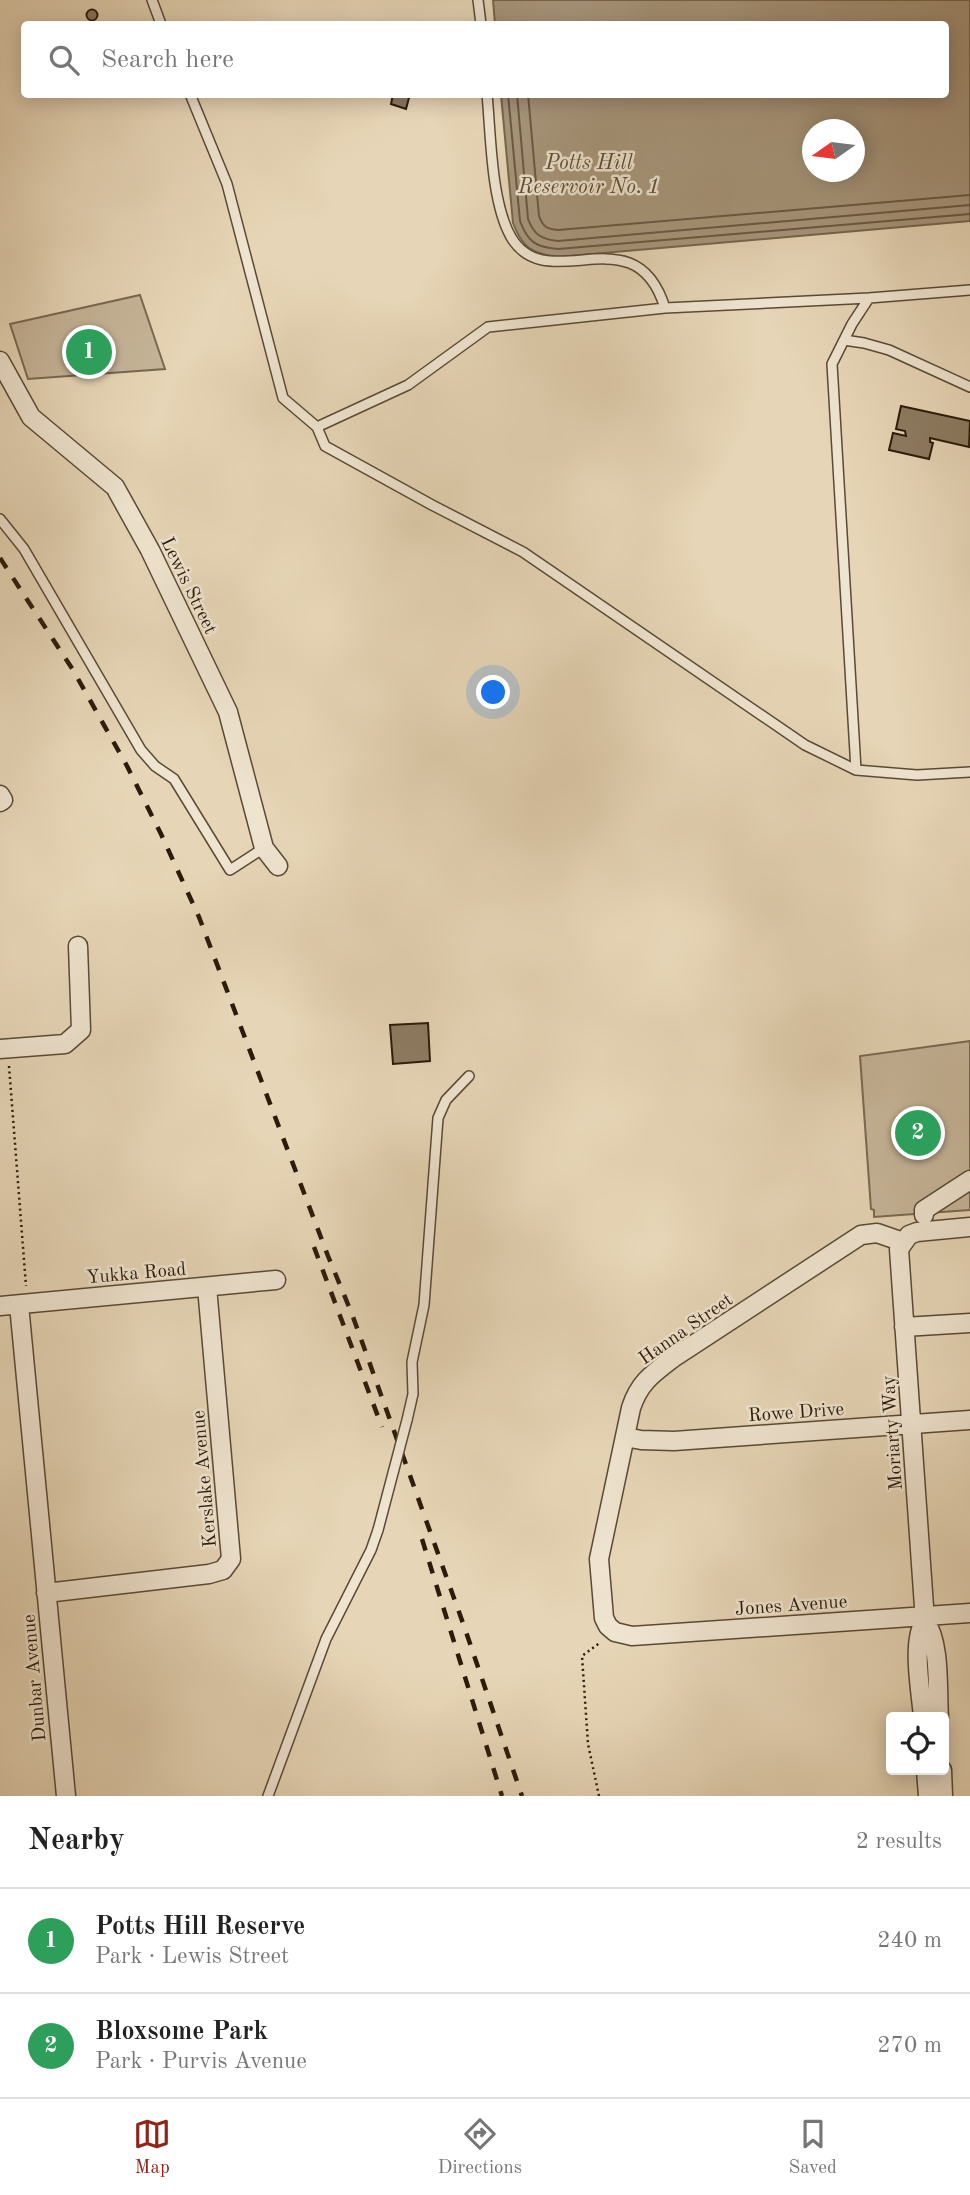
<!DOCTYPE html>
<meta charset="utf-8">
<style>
:root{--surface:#fff;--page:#f2f2f2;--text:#222;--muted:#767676;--line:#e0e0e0;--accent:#8f2418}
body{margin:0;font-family:"Old Standard TT",serif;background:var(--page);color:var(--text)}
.controls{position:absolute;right:21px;bottom:21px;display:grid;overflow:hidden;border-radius:7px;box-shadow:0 4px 18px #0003}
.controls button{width:63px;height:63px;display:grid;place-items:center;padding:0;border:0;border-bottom:2px solid var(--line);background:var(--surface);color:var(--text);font:35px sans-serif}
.compass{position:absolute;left:802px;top:119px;width:63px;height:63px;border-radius:50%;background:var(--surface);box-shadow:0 4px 18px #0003;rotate:256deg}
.you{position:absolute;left:494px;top:693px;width:24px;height:24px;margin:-18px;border:5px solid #fff;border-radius:50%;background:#1a73e8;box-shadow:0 0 0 10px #1a73e833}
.badge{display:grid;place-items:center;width:46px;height:46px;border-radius:50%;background:var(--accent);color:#fff;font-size:23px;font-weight:700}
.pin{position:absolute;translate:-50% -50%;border:4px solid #fff;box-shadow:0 2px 7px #0006}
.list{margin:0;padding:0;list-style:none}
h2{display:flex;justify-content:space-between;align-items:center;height:91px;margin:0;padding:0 28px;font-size:30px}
h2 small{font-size:23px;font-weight:400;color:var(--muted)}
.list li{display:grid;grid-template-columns:46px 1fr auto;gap:21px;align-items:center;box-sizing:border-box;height:105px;padding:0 28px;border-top:2px solid var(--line)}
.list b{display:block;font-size:26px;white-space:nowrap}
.list p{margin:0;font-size:23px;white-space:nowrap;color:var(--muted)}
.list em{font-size:23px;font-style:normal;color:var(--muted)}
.icon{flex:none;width:38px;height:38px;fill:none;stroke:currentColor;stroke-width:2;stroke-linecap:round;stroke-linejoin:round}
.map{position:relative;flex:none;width:970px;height:1796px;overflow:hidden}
.search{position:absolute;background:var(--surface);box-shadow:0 4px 18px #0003;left:21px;right:21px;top:21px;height:77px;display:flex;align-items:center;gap:18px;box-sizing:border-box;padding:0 24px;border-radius:7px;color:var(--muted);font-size:26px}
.sheet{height:301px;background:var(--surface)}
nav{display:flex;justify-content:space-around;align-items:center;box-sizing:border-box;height:98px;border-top:2px solid var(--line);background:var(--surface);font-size:19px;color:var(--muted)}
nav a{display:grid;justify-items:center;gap:4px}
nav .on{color:var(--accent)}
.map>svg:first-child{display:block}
.green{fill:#c6b599;stroke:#796852;stroke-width:2}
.water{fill:#a7967c;stroke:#76654e;stroke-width:2;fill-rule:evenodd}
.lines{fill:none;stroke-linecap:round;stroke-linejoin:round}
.shore{stroke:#6a5843;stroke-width:2}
.building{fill:#8d7c63;stroke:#2c1b0a;stroke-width:2}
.lane-casing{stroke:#5a4a35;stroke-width:12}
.street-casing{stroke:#5a4a35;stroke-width:21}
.path{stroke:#2c1b0a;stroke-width:2.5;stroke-dasharray:2 3.5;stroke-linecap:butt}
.lane{stroke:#efe4d0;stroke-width:9}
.street{stroke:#efe4d0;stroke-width:18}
.rail{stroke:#2c1b0a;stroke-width:4.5;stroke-dasharray:12 12;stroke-linecap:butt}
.lane-bridge-casing{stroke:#5a4a35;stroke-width:12;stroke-linecap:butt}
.lane-bridge{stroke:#efe4d0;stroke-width:9}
.labels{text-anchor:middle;stroke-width:5;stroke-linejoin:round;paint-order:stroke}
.street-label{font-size:19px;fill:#2c1b0a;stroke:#efe4d0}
.water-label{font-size:21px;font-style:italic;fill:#5d4c38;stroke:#efe4d0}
</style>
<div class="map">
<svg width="970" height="1796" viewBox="0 0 970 1796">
<rect width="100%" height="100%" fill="#e6d5b6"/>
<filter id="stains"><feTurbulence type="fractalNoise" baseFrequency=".00286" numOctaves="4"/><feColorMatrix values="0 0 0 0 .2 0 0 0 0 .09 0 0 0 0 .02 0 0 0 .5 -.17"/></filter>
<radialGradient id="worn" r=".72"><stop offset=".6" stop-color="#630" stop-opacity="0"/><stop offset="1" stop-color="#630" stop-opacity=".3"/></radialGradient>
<!-- green -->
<path class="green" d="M140,295L165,369L28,379L10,324Z
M970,1041V1210L874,1217V1210L871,1209L860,1056Z"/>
<!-- water -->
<path class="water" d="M493,0H970V221L557,257C531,253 522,247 513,223L501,95L946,94V24H495ZM813,130H855V172H813Z"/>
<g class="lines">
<!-- shore -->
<path class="shore" d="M508,94L520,221C528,242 535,247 558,249L970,214
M517,94L528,219C534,235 541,239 558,241L970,205
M528,94L539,216C543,227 547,229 558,230L970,195"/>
</g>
<!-- building -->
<path class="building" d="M86.5 15a5.5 5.5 0 1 1 11 0a5.5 5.5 0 1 1-11 0Z
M393,94H410L406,109L391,104Z
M901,406L970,421L969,447L930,438V442L933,443L929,459L889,450L893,433L906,436L905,431L896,429Z
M428,1023L430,1061L393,1064L390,1025Z"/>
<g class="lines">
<!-- lane casing -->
<g class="lane-casing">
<path id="lane" d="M152,0L161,24
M478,0L481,24
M190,94L227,184L283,398L317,427L408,385L488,327L665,308L869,298L970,290
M487,94C491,136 491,202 511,237C547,299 635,211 665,308
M844,340L864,343L889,350L970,387
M317,427L325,446L432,505L523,552L805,745L856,770L917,775L970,772
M0,519L24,549L141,750L155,766L174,779L230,870L264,848
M856,770L832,364L852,324L869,298
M407,1420L413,1394L412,1362L424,1305L438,1118L446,1100L469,1076
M268,1796L326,1639L371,1550L378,1530"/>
</g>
<!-- street casing -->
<g class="street-casing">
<path id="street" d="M0,361L31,417L115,487L150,550L228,712L264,848L278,866
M0,795L3,800L0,802
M0,1049L65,1044L81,1030L78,946
M924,1215V1210L970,1180
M903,1242L877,1233L861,1235L673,1358C652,1374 639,1383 631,1408L599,1559L604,1618L608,1626L615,1632L632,1636L970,1613
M19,1305L66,1796
M0,1306L276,1280
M904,1327L970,1323
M625,1437L641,1440L674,1441L970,1420
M46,1593L209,1574L223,1570L231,1559L207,1287
M923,1717C921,1692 911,1641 925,1621
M939,1717C937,1691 941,1643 925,1621L899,1249L909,1235L917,1232L970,1227
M926,1770L928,1796
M942,1770L943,1796"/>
</g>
<!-- path -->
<path class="path" d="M9,1066L26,1286
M599,1796L588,1744L582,1656L601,1642"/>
<!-- lane -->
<use href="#lane" class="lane"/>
<!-- street -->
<use href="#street" class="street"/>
<!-- rail -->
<path class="rail" d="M0,558L73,670L127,766L161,834L199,917L328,1256L352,1314L464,1626L522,1796
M314,1247L382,1427
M422,1539L502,1796"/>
<!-- lane-bridge casing -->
<g class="lane-bridge-casing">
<path id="lane-bridge" d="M378,1530L407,1420"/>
</g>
<!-- lane-bridge -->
<use href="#lane-bridge" class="lane-bridge"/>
</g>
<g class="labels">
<!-- street labels -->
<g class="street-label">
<text transform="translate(190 585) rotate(64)" y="7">Lewis Street</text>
<text transform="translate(136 1272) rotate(-5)" y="7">Yukka Road</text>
<text transform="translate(685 1328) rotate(-35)" y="7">Hanna Street</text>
<text transform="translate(796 1411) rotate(-4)" y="7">Rowe Drive</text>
<text transform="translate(891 1433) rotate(-94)" y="7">Moriarty Way</text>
<text transform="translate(203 1479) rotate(-95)" y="7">Kerslake Avenue</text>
<text transform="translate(791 1604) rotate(-4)" y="7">Jones Avenue</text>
<text transform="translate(33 1678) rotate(-95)" y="7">Dunbar Avenue</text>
</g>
<!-- water labels -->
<g class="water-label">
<text x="589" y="169">Potts Hill<tspan x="589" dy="24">Reservoir No. 1</tspan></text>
</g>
</g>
<rect width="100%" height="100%" filter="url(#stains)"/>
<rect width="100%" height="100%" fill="url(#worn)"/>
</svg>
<div class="controls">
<button><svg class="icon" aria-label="locate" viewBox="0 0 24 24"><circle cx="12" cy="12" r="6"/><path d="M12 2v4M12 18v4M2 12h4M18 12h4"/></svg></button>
</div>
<svg class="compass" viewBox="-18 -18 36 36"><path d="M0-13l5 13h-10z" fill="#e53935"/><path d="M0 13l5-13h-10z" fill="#767676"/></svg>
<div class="you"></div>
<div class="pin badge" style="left:89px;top:352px;background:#2e9e5b">1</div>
<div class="pin badge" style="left:918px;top:1133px;background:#2e9e5b">2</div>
<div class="search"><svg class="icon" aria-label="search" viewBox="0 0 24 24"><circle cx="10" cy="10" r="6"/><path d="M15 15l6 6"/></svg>Search here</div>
</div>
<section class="sheet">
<h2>Nearby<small>2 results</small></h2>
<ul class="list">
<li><span class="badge" style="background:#2e9e5b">1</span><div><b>Potts Hill Reserve</b><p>Park · Lewis Street</p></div><em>240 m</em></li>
<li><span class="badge" style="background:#2e9e5b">2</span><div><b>Bloxsome Park</b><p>Park · Purvis Avenue</p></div><em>270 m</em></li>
</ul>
</section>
<nav>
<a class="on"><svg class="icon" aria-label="map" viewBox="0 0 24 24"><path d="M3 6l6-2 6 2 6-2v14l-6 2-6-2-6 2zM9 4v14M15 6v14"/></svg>Map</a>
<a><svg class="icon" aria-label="directions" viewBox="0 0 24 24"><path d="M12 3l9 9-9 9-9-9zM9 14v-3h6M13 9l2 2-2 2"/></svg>Directions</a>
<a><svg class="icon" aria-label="saved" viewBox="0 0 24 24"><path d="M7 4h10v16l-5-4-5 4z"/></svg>Saved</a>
</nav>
